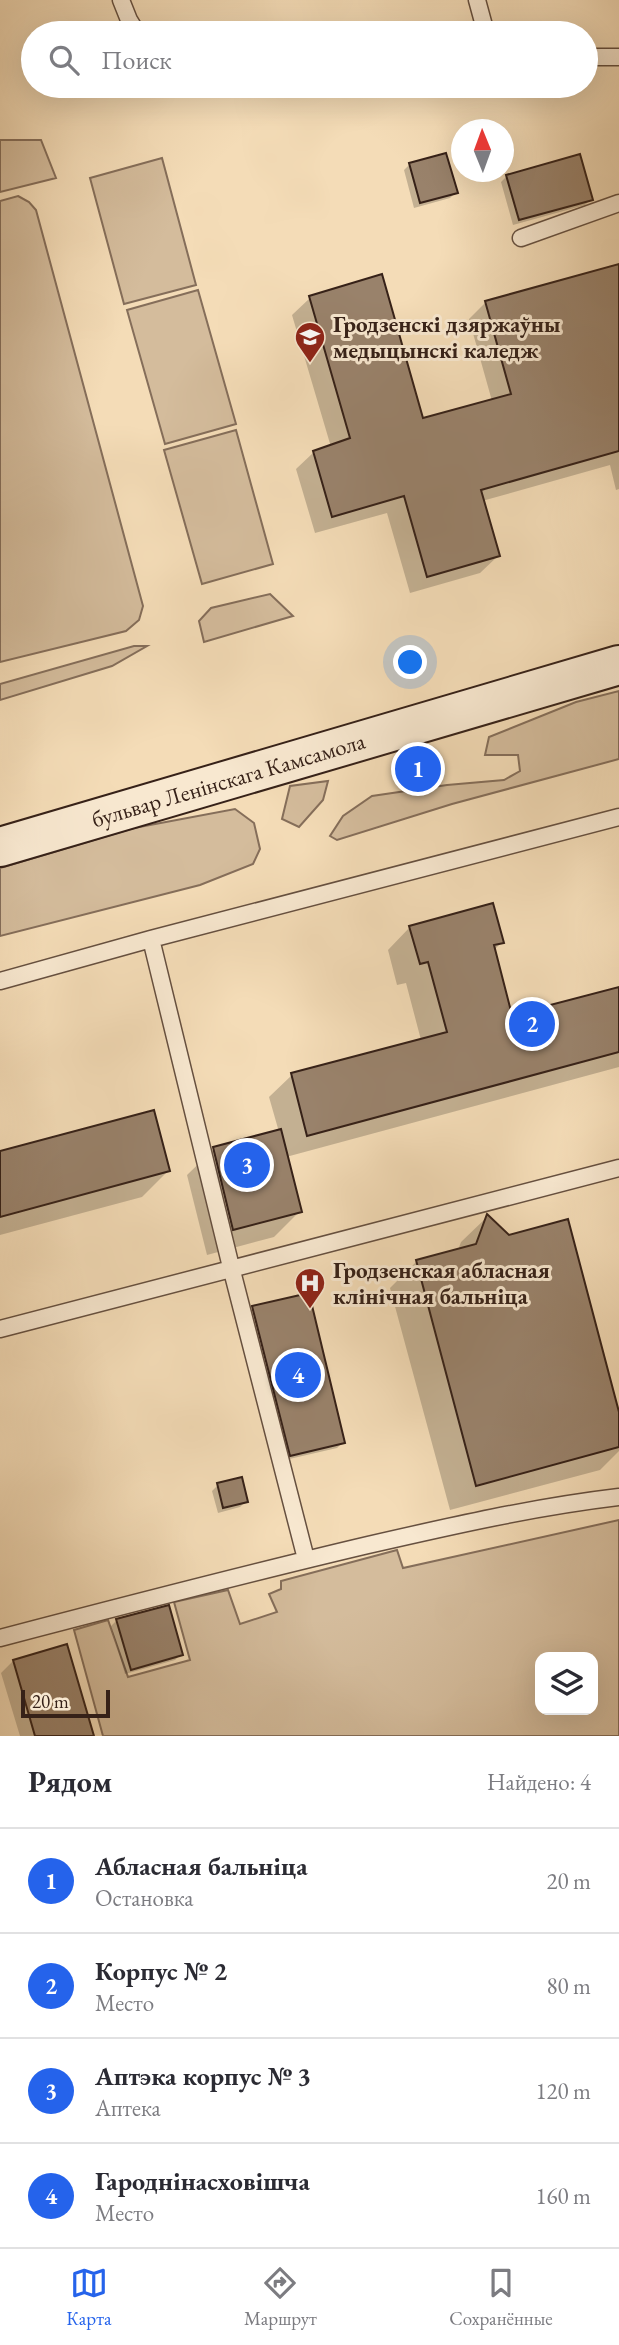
<!DOCTYPE html>
<html lang="ru">
<meta charset="utf-8">
<style>
:root{--surface:#fff;--page:#f7f7f7;--text:#2b2b33;--muted:#7c7c81;--line:#e1e1e2;--accent:#2563eb}
body{margin:0;font-family:"EB Garamond",serif;background:var(--page);color:var(--text)}
.controls{position:absolute;right:21px;bottom:21px;display:grid;overflow:hidden;border-radius:14px;box-shadow:0 7px 28px #0002}
.controls button{width:63px;height:63px;display:grid;place-items:center;padding:0;border:0;border-bottom:2px solid var(--line);background:var(--surface);color:var(--text);font:35px sans-serif}
.compass{position:absolute;left:451px;top:119px;width:63px;height:63px;border-radius:50%;background:var(--surface);box-shadow:0 7px 28px #0002;rotate:359deg}
.scale{position:absolute;left:21px;bottom:18px;width:89px;box-sizing:border-box;padding-left:7px;border:4px solid #362118;border-top:0;font-size:19px;line-height:24px;white-space:nowrap;color:#362118;-webkit-text-stroke:5px #f8e8d0;paint-order:stroke}
.you{position:absolute;left:411px;top:663px;width:24px;height:24px;margin:-18px;border:5px solid #fff;border-radius:50%;background:#1a73e8;box-shadow:0 0 0 10px #1a73e833}
.badge{display:grid;place-items:center;width:46px;height:46px;border-radius:50%;background:var(--accent);color:#fff;font-size:23px;font-weight:700}
.pin{position:absolute;translate:-50% -50%;border:4px solid #fff;box-shadow:0 2px 7px #0006}
.list{margin:0;padding:0;list-style:none}
h2{display:flex;justify-content:space-between;align-items:center;height:91px;margin:0;padding:0 28px;font-size:30px}
h2 small{font-size:23px;font-weight:400;color:var(--muted)}
.list li{display:grid;grid-template-columns:46px 1fr auto;gap:21px;align-items:center;box-sizing:border-box;height:105px;padding:0 28px;border-top:2px solid var(--line)}
.list b{display:block;font-size:26px;white-space:nowrap}
.list p{margin:0;font-size:23px;white-space:nowrap;color:var(--muted)}
.list em{font-size:23px;font-style:normal;color:var(--muted)}
.icon{flex:none;width:38px;height:38px;fill:none;stroke:currentColor;stroke-width:2;stroke-linecap:round;stroke-linejoin:round}
.map{position:relative;flex:none;width:619px;height:1736px;overflow:hidden}
.search{position:absolute;background:var(--surface);box-shadow:0 7px 28px #0002;left:21px;right:21px;top:21px;height:77px;display:flex;align-items:center;gap:18px;box-sizing:border-box;padding:0 24px;border-radius:38px;color:var(--muted);font-size:26px}
.sheet{height:511px;background:var(--surface)}
nav{display:flex;justify-content:space-around;align-items:center;box-sizing:border-box;height:98px;border-top:2px solid var(--line);background:var(--surface);font-size:19px;color:var(--muted)}
nav a{display:grid;justify-items:center;gap:4px}
nav .on{color:var(--accent)}
.map>svg:first-child{display:block}
.green{fill:#d4bc9c;stroke:#856e5a;stroke-width:2;fill-rule:evenodd}
.shadow{fill:#0003}
.building{fill:#99826b;stroke:#362118;stroke-width:2}
.lines{fill:none;stroke-linecap:round;stroke-linejoin:round}
.lane-casing{stroke:#665040;stroke-width:19}
.secondary-casing{stroke:#362118;stroke-width:42}
.lane{stroke:#f8e8d0;stroke-width:16}
.secondary{stroke:#f8e8d0;stroke-width:38}
.labels{text-anchor:middle;stroke-width:6;stroke-linejoin:round;paint-order:stroke}
.poi-label{font-size:23px;font-weight:bold;fill:#362118;stroke:#f8e8d0;text-anchor:start}
.street-label{font-size:23px;fill:#362118;stroke:#f8e8d0}
</style>
<div class="map">
<svg width="619" height="1736" viewBox="0 0 619 1736">
<rect width="100%" height="100%" fill="#f4dcb7"/>
<filter id="stains"><feTurbulence type="fractalNoise" baseFrequency=".00286" numOctaves="4"/><feColorMatrix values="0 0 0 0 .2 0 0 0 0 .09 0 0 0 0 .02 0 0 0 .5 -.17"/></filter>
<radialGradient id="worn" r=".72"><stop offset=".6" stop-color="#630" stop-opacity="0"/><stop offset="1" stop-color="#630" stop-opacity=".3"/></radialGradient>
<!-- green -->
<path class="green" d="M0,140H41L56,178L0,192Z
M162,158L196,285L124,304L90,178Z
M18,196L29,202L36,210L143,606L139,620L126,631L0,662V201Z
M198,290L236,424L165,444L127,310Z
M236,430L273,564L202,584L164,450Z
M270,594L293,616L204,642L199,621L211,608Z
M134,646H147L112,666L0,700V684Z
M619,691V759L452,804L337,840L330,836L343,816L372,796L447,785L504,780L520,771L518,755H485L489,737L576,702Z
M328,781L323,800L299,827L282,819L290,786Z
M235,809L254,823L260,849L253,864L200,885L0,936V868L134,828Z
M619,1520V1736H103L74,1630L108,1620L128,1677L190,1660L174,1602L228,1590L240,1624L277,1612L269,1594L281,1589V1581L397,1550L403,1568ZM540,1657H593V1710H540Z"/>
<!-- shadow -->
<path class="shadow" d="M410,164L456,192L450,198L414,208L404,170Z
M507,176L591,199L585,205L513,225L501,182Z
M619,266V489L616,490L610,465L482,501L498,556L480,573L410,593L387,513L315,533L296,469L314,452L331,447L292,315L310,298L422,420L492,401L469,319L486,302Z
M410,927L502,942L493,951L511,1018L619,990V1067L286,1157L300,1211L274,1237L207,1255L187,1175L214,1149L279,1132L269,1097L292,1075L421,1040L406,983L397,985L388,950Z
M0,1153L168,1171L142,1197L0,1235Z
M487,1217L619,1419V1451L600,1470L450,1510L390,1288L416,1262L458,1250L461,1242Z
M253,1308L343,1442L337,1448L285,1460L247,1314Z
M218,1485L246,1501L240,1507L218,1513L212,1491Z
M117,1620L181,1654L175,1660L125,1674L111,1626Z
M13,1661L92,1736H20L1,1673Z"/>
<!-- building -->
<path class="building" d="M446,153L458,193L420,203L409,163Z
M580,154L593,200L519,220L506,175Z
M619,264V451L481,490L500,556L427,577L404,496L332,517L313,451L350,438L309,296L382,274L423,418L511,394L485,301Z
M493,903L504,943L494,945L512,1015L619,987V1052L307,1136L291,1073L447,1032L428,962L420,964L409,926Z
M154,1110L170,1171L0,1217V1151Z
M281,1129L302,1212L233,1230L213,1147Z
M487,1214L509,1235L568,1219L619,1412V1447L476,1486L416,1260L476,1244Z
M309,1293L345,1443L290,1456L252,1306Z
M242,1477L248,1502L223,1508L217,1483Z
M169,1605L183,1655L131,1670L116,1619Z
M67,1644L94,1736H35L13,1660Z"/>
<g class="lines">
<!-- lane casing -->
<g class="lane-casing">
<path id="lane" d="M121,0L129,20L137,33
M477,0L486,33
M586,57H619
M521,238L619,203
M151,939L231,1267L306,1559
M0,981L151,939L619,817
M0,1329L619,1168
M0,1638C122,1606 245,1574 368,1545C451,1526 534,1507 619,1497"/>
</g>
<!-- secondary casing -->
<g class="secondary-casing">
<g id="secondary">
<path id="s1" d="M0,847L619,665"/>
</g>
</g>
<!-- lane -->
<use href="#lane" class="lane"/>
<!-- secondary -->
<use href="#secondary" class="secondary"/>
</g>
<!-- icons -->
<defs>
<g id="university-pin" transform="scale(1.575)"><path d="M0 17L-7.5 6A9.5 9.5 0 1 1 7.5 6Z" fill="#8f2418" stroke="#f8e8d0"/><path d="M0-5L7-2L0 1L-7-2ZM-4 1L0 2.5L4 1V4Q0 6-4 4Z" fill="#fff"/></g>
<g id="hospital-pin" transform="scale(1.575)"><path d="M0 17L-7.5 6A9.5 9.5 0 1 1 7.5 6Z" fill="#8f2418" stroke="#f8e8d0"/><path d="M-5-5h3v3.5h4V-5h3V5h-3V1.5h-4V5h-3Z" fill="#fff"/></g>
</defs>
<g fill-rule="evenodd">
<use href="#university-pin" x="310" y="337"/>
<use href="#hospital-pin" x="310" y="1283"/>
</g>
<g class="labels">
<!-- poi labels -->
<g class="poi-label">
<text x="333" y="332">Гродзенскі дзяржаўны<tspan x="333" dy="26">медыцынскі каледж</tspan></text>
<text x="333" y="1278">Гродзенская абласная<tspan x="333" dy="26">клінічная бальніца</tspan></text>
</g>
<!-- street labels -->
<g class="street-label">
<text dy="8" stroke="none"><textPath href="#s1" startOffset="238">бульвар Ленінскага Камсамола</textPath></text>
</g>
</g>
<rect width="100%" height="100%" filter="url(#stains)"/>
<rect width="100%" height="100%" fill="url(#worn)"/>
</svg>
<div class="controls">
<button><svg class="icon" aria-label="layers" viewBox="0 0 24 24"><path d="M12 4l9 5-9 5-9-5zM3 14l9 5 9-5"/></svg></button>
</div>
<svg class="compass" viewBox="-18 -18 36 36"><path d="M0-13l5 13h-10z" fill="#e53935"/><path d="M0 13l5-13h-10z" fill="#7c7c81"/></svg>
<div class="scale">20 m</div>
<div class="you"></div>
<div class="pin badge" style="left:418px;top:769px">1</div>
<div class="pin badge" style="left:532px;top:1024px">2</div>
<div class="pin badge" style="left:247px;top:1165px">3</div>
<div class="pin badge" style="left:298px;top:1375px">4</div>
<div class="search"><svg class="icon" aria-label="search" viewBox="0 0 24 24"><circle cx="10" cy="10" r="6"/><path d="M15 15l6 6"/></svg>Поиск</div>
</div>
<section class="sheet">
<h2>Рядом<small>Найдено: 4</small></h2>
<ul class="list">
<li><span class="badge">1</span><div><b>Абласная бальніца</b><p>Остановка</p></div><em>20 m</em></li>
<li><span class="badge">2</span><div><b>Корпус № 2</b><p>Место</p></div><em>80 m</em></li>
<li><span class="badge">3</span><div><b>Аптэка корпус № 3</b><p>Аптека</p></div><em>120 m</em></li>
<li><span class="badge">4</span><div><b>Гароднінасховішча</b><p>Место</p></div><em>160 m</em></li>
</ul>
</section>
<nav>
<a class="on"><svg class="icon" aria-label="map" viewBox="0 0 24 24"><path d="M3 6l6-2 6 2 6-2v14l-6 2-6-2-6 2zM9 4v14M15 6v14"/></svg>Карта</a>
<a><svg class="icon" aria-label="directions" viewBox="0 0 24 24"><path d="M12 3l9 9-9 9-9-9zM9 14v-3h6M13 9l2 2-2 2"/></svg>Маршрут</a>
<a><svg class="icon" aria-label="saved" viewBox="0 0 24 24"><path d="M7 4h10v16l-5-4-5 4z"/></svg>Сохранённые</a>
</nav>
